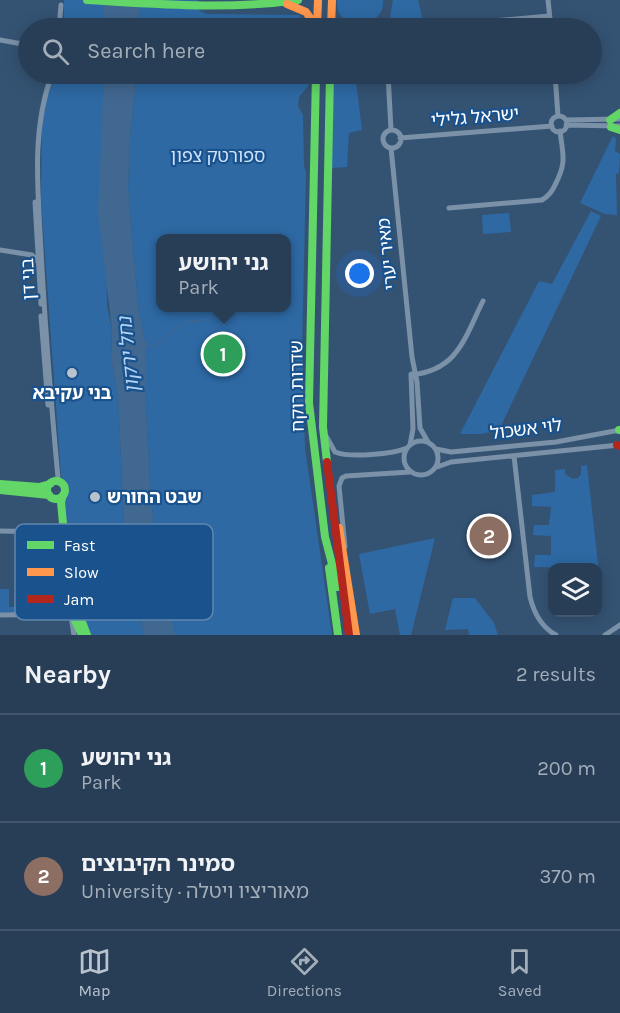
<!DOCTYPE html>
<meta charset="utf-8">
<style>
:root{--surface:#273e56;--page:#334960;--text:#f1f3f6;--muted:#a4aeb9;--line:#43576c;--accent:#b8c3ce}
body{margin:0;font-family:Karla,"Noto Sans Hebrew",sans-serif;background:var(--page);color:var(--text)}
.controls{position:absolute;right:18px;bottom:18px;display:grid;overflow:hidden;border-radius:12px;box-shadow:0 3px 15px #0003}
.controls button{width:54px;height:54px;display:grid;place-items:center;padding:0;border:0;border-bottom:2px solid var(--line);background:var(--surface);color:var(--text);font:30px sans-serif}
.you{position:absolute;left:360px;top:274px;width:21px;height:21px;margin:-15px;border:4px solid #fff;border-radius:50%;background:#1a73e8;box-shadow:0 0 0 9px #1a73e833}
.badge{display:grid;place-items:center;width:39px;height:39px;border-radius:50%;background:var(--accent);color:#fff;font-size:20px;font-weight:700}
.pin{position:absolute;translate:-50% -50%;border:3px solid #fff;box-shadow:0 2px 6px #0006}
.popup{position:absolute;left:156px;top:234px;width:135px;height:78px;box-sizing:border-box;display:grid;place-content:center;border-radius:12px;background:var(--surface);filter:drop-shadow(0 2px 4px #0005);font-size:20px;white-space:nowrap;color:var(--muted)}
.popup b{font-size:22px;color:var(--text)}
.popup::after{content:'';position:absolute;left:50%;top:100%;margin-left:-12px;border:12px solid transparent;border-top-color:var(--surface)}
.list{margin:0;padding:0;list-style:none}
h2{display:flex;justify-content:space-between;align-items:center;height:78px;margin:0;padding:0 24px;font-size:26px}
h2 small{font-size:20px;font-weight:400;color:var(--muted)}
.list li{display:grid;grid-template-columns:39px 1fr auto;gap:18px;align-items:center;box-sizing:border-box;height:108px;padding:0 24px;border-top:2px solid var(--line)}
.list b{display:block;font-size:22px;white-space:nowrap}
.list p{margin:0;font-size:20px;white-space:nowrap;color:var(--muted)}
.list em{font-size:20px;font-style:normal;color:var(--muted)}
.icon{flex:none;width:33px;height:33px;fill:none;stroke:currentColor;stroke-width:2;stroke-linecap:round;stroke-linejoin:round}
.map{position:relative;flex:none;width:620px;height:635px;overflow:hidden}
.search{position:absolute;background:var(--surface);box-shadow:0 3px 15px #0003;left:18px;right:18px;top:18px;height:66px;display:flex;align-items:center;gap:15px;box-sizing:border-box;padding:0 21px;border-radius:33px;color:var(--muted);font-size:22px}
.sheet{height:294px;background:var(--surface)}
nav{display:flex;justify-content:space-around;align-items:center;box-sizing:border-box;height:84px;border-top:2px solid var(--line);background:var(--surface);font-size:16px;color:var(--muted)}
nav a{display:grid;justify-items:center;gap:3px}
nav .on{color:var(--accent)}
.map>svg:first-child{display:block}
.green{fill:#2e69a4;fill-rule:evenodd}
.water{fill:#416891}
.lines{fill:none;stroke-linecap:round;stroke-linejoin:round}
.stream{stroke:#416891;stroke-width:1.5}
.street{stroke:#7b91a7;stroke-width:5}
.fast{stroke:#63d668;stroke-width:8}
.slow{stroke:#ff974d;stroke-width:8}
.jam{stroke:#b3261e;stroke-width:8}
.poi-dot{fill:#b8c3ce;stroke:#1a528d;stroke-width:2}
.labels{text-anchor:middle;stroke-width:4.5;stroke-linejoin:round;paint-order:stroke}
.street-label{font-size:18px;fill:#fff;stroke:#1a528d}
.park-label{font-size:18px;fill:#cde3fa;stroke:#1a528d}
.poi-label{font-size:18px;font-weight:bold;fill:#fff;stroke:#1a528d}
.water-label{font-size:20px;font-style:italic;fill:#b3d4f5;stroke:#1a528d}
.key{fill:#1a528d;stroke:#5f86af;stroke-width:1.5}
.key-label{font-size:16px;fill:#fff}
</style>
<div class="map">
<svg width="620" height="635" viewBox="0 0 620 635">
<rect width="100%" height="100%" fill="#345373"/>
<!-- green -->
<path class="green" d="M64,0H104V28H64Z
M140,0H198V10L207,14L299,15L309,28H139Z
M337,0H383C386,29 335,35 337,0Z
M393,0H418L423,21L393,26L390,16Z
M55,74H104L107,306L112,329L111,359L118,396L124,521L144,635H90L77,603L72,582L64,502L67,490L61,475L41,200L42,126L46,99Z
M137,74H310L309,85L299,97L298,106L303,115L304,166L306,172L302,350L305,448L332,635H174L160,570L151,501L145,391V357L147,342L144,338L138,305L128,188L130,136ZM160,238H286V308H160Z
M332,74H355L362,130L349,133L347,167L331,168Z
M613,136L616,139L615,151L620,154L619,173L616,174V177L617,215L605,214L580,203Z
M591,211L601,216L499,430L481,434H460L539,281L552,284Z
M509,213L511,232L483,234L482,215Z
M587,465L601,591L598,592V568L534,567L535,555H551V536L533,535L534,525H549L551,507L532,506V495L555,492V470L565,469V474L573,479L578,478L581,474V466Z
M435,538L411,635H400L395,609L370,614L359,554Z
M0,589H9V607L62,606V611L0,613Z
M453,598H475L494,623L498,635H469L468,629L445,630Z"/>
<!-- water -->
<path class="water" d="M104,0H140L139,28H104Z
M104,74H137L130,136L128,188L138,305L144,338L147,342L145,357V391L151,501L160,570L175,635H144L124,521L118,396L111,359L112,329L98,214Z"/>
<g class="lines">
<!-- stream -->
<path class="stream" d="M145,346H153L187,322L205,320"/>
<!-- street -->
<path class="street" d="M548,0L551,28
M59,28L61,5
M414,28L549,16
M0,40L28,45
M52,74C31,130 38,191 41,250C45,326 51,402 58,478L61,483
M388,74L391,130
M555,74L558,116
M388,80L459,74
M551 124a8 8 0 1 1 16 0a8 8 0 1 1-16 0Z
M566,120L620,119
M566,125L620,126
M383 139a9 9 0 1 1 18 0a9 9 0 1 1-18 0Z
M400,138L552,126
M391,148L412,357L417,382L420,428L428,442
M35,202L41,304
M449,208L542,200C549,196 552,192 555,185C567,162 563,156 560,131
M0,250L32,255L37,261
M41,316L48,405
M411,375C458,370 464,339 483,301
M326,436L335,452C350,458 393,454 407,448
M404 458a17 17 0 1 1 34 0a17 17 0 1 1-34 0Z
M410,445L413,429L411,374
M436,449L451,452L556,442L620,430
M514,456L530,597C534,613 541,627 556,635
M437,467L451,462L619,445
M0,531L52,532L60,531
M345,547L339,486L342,478L346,476L410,472
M0,615L73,614
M71,616L74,635
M605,635L620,625"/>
<!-- fast -->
<path class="fast" d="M87,0C158,4 228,10 298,0
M316,74L309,403L325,537L338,587
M610,120L620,113
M611,127L620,130
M619,430H620
M327,462L323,427L330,74
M47 490a9 9 0 1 1 18 0a9 9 0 1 1-18 0Z
M0,484L39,487L50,484
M0,490L49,495
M63,495L61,502L69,588L87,635
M329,568L338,635
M68,597L70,610L82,635"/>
<!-- slow -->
<path class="slow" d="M287,4L306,12L317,28
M317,28L318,0
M331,28L332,0
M339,528L356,635"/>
<!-- jam -->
<path class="jam" d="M617,445L620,446
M327,462L349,635"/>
</g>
<!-- markers -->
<g class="poi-dot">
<circle cx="72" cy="373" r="6"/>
<circle cx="95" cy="497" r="6"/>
</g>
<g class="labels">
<!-- street labels -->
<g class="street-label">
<text transform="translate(475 117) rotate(-5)" y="6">ישראל גלילי</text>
<text transform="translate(387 254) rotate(-96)" y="6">מאיר יערי</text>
<text transform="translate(28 279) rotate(-93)" y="6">בני דן</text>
<text transform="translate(297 386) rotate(-91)" y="6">שדרות רוקח</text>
<text transform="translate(526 429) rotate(-7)" y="6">לוי אשכול</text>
</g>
<!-- park labels -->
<g class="park-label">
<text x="218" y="162">ספורטק צפון</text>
</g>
<!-- poi labels -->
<g class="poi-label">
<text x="72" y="399">בני עקיבא</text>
<text x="107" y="503" text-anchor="start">שבט החורש</text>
</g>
<!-- water labels -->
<g class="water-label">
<text transform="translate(128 355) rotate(-96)" y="7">נחל ירקון</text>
</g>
</g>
<!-- legend -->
<rect x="15" y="524" width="198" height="96" rx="9" class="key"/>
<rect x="27" y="541" width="27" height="8" fill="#63d668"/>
<rect x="27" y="568" width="27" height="8" fill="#ff974d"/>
<rect x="27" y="595" width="27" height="8" fill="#b3261e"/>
<g class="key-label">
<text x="64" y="551">Fast</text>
<text x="64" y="578">Slow</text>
<text x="64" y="605">Jam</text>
</g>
</svg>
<div class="controls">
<button><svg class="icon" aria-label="layers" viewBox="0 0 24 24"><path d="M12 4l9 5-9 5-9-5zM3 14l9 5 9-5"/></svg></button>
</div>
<div class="you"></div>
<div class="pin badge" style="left:223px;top:354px;background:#2e9e5b">1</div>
<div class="popup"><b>גני יהושע</b>Park</div>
<div class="pin badge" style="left:489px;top:536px;background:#8d6e63">2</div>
<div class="search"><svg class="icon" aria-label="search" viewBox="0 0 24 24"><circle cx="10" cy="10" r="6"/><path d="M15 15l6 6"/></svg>Search here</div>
</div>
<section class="sheet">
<h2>Nearby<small>2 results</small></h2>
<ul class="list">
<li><span class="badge" style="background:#2e9e5b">1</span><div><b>גני יהושע</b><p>Park</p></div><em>200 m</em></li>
<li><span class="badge" style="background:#8d6e63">2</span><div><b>סמינר הקיבוצים</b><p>University · מאוריציו ויטלה</p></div><em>370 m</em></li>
</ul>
</section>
<nav>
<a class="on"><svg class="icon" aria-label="map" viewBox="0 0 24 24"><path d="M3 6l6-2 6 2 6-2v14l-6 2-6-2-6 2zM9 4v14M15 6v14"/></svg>Map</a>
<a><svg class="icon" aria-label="directions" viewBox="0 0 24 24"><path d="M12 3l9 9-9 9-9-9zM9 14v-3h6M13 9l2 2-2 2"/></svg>Directions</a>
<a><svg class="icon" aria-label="saved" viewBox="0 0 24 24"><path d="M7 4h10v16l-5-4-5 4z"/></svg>Saved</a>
</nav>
